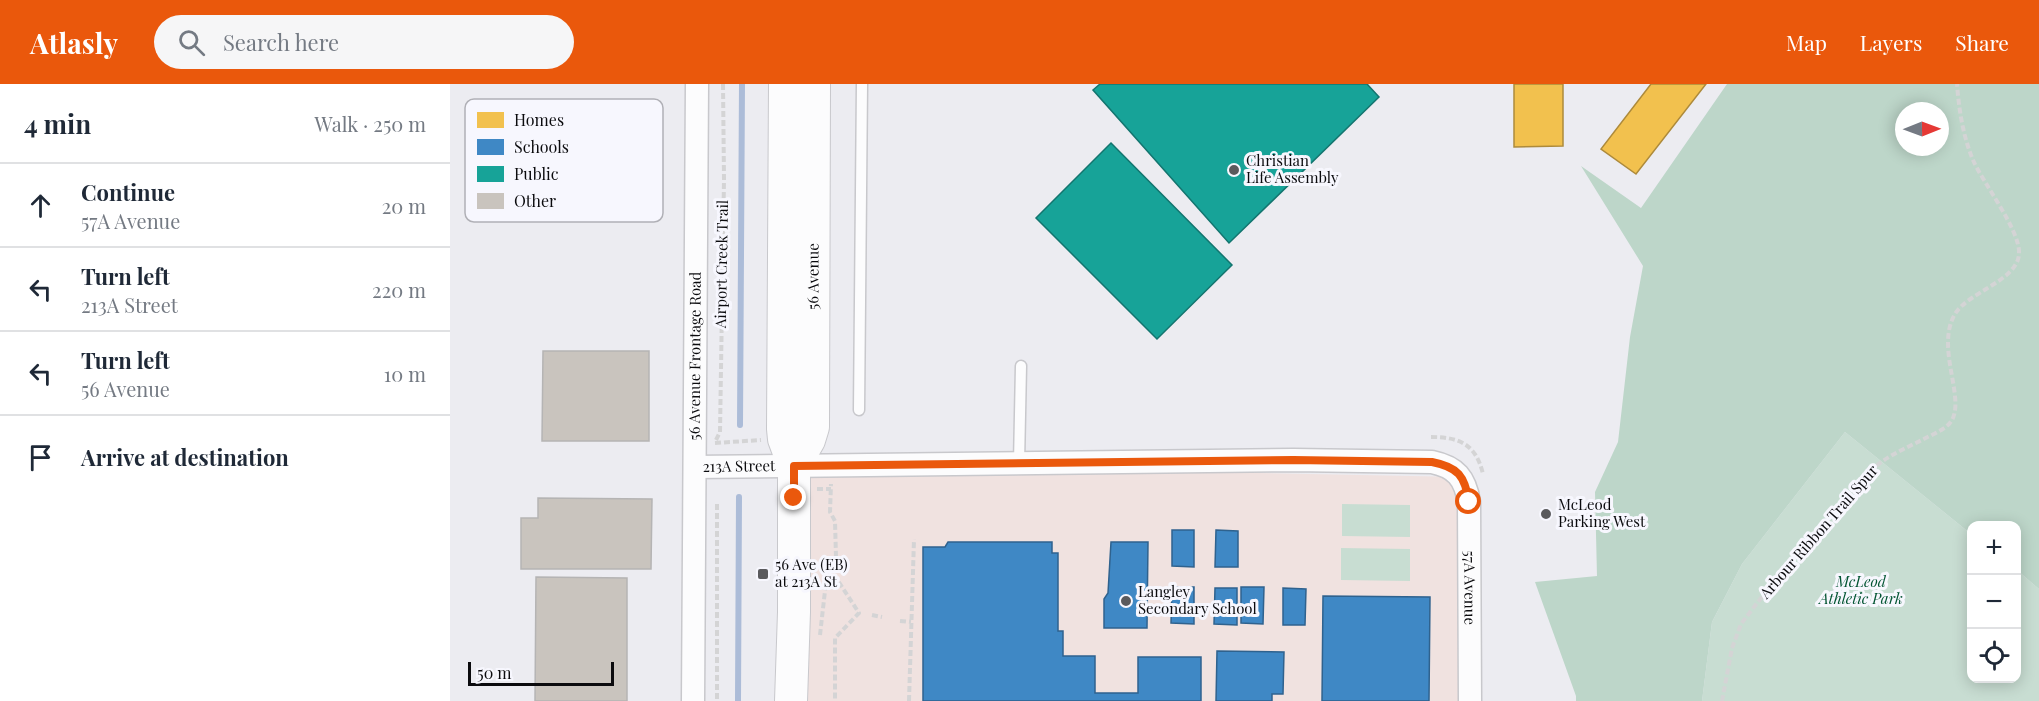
<!DOCTYPE html>
<meta charset="utf-8">
<style>
:root{--surface:#fff;--page:#f6f6f7;--text:#1f2937;--muted:#747a83;--line:#e0e1e3;--accent:#ea580c}
body{margin:0;font-family:"Playfair Display",serif;background:var(--page);color:var(--text)}
.controls{position:absolute;right:18px;bottom:18px;display:grid;overflow:hidden;border-radius:12px;box-shadow:0 3px 15px #0003}
.controls button{width:54px;height:54px;display:grid;place-items:center;padding:0;border:0;border-bottom:2px solid var(--line);background:var(--surface);color:var(--text);font:30px sans-serif}
.compass{position:absolute;left:1445px;top:18px;width:54px;height:54px;border-radius:50%;background:var(--surface);box-shadow:0 3px 15px #0003;rotate:89deg}
.scale{position:absolute;left:18px;bottom:15px;width:146px;box-sizing:border-box;padding-left:6px;border:3px solid #0b0b0e;border-top:0;font-size:16px;line-height:21px;white-space:nowrap;color:#0b0b0e;-webkit-text-stroke:4px #f7f7fe;paint-order:stroke}
.stop{position:absolute;width:18px;height:18px;margin:-14px;border:4px solid #ea580c;border-radius:50%;background:#fff}
.stop.end{background:#ea580c;border-color:#fff;box-shadow:0 2px 6px #0008}
.list{margin:0;padding:0;list-style:none}
h2{display:flex;justify-content:space-between;align-items:center;height:78px;margin:0;padding:0 24px;font-size:26px}
h2 small{font-size:20px;font-weight:400;color:var(--muted)}
.list li{display:grid;grid-template-columns:39px 1fr auto;gap:18px;align-items:center;box-sizing:border-box;height:84px;padding:0 24px;border-top:2px solid var(--line)}
.list b{display:block;font-size:22px;white-space:nowrap}
.list p{margin:0;font-size:20px;white-space:nowrap;color:var(--muted)}
.list em{font-size:20px;font-style:normal;color:var(--muted)}
.icon{flex:none;width:33px;height:33px;fill:none;stroke:currentColor;stroke-width:2;stroke-linecap:round;stroke-linejoin:round}
.map{position:relative;flex:none;width:1589px;height:617px;overflow:hidden}
header{display:flex;align-items:center;gap:36px;box-sizing:border-box;height:84px;padding:0 30px;background:var(--accent);color:#fff}
header strong{font-size:28px}
nav{display:flex;gap:33px;margin-inline-start:auto;font-size:21px}
.search{width:420px;height:54px;background:var(--page);display:flex;align-items:center;gap:15px;box-sizing:border-box;padding:0 21px;border-radius:33px;color:var(--muted);font-size:22px}
main{display:flex}
aside{flex:1;background:var(--surface)}
.map>svg:first-child{display:block}
.education{fill:#f0e2e0}
.green{fill:#c8ddd2}
.forest{fill:#bdd6c9;fill-rule:evenodd}
.homes{fill:#f2c14e;stroke:#ad8a3b;stroke-width:1.5}
.schools{fill:#3f88c5;stroke:#2f628e;stroke-width:1.5}
.public{fill:#17a398;stroke:#13756f;stroke-width:1.5}
.lines{fill:none;stroke-linecap:round;stroke-linejoin:round}
.stream{stroke:#acbcd8;stroke-width:6}
.building{fill:#c9c4be;stroke:#b5b4b4;stroke-width:1.5}
.lane-casing{stroke:#c8c8cc;stroke-width:13}
.street-casing{stroke:#c8c8cc;stroke-width:25}
.secondary-casing{stroke:#c8c8cc;stroke-width:34}
.path{stroke:#d4d4d5;stroke-width:4;stroke-dasharray:6 3;stroke-linecap:butt}
.lane{stroke:#fcfcfd;stroke-width:10}
.street{stroke:#fcfcfd;stroke-width:22}
.secondary{stroke:#fcfcfd;stroke-width:32}
.route{stroke:#ea580c;stroke-width:8}
.poi-dot{fill:#5a5a5d;stroke:#f7f7fe;stroke-width:2}
.labels{text-anchor:middle;stroke-width:6;stroke-linejoin:round;paint-order:stroke}
.poi-label{font-size:15px;fill:#0b0b0e;stroke:#f7f7fe;text-anchor:start}
.street-label{font-size:15px;fill:#0b0b0e;stroke:#f7f7fe}
.park-label{font-size:15px;font-style:italic;fill:#035533;stroke:#f7f7fe}
.key{fill:#f7f7fe;stroke:#b0b0b6;stroke-width:1.5}
.key-label{font-size:16px;fill:#0b0b0e}
</style>
<header>
<strong>Atlasly</strong>
<div class="search"><svg class="icon" aria-label="search" viewBox="0 0 24 24"><circle cx="10" cy="10" r="6"/><path d="M15 15l6 6"/></svg>Search here</div>
<nav><a>Map</a><a>Layers</a><a>Share</a></nav>
</header>
<main>
<aside>
<h2>4 min<small>Walk · 250 m</small></h2>
<ul class="list">
<li><svg class="icon" aria-label="ahead" viewBox="0 0 24 24"><path d="M12 20V5M6 11l6-6 6 6"/></svg><div><b>Continue</b><p>57A Avenue</p></div><em>20 m</em></li>
<li><svg class="icon" aria-label="left" viewBox="0 0 24 24"><path d="M17 20v-9H6M10 6l-5 5 5 5"/></svg><div><b>Turn left</b><p>213A Street</p></div><em>220 m</em></li>
<li><svg class="icon" aria-label="left" viewBox="0 0 24 24"><path d="M17 20v-9H6M10 6l-5 5 5 5"/></svg><div><b>Turn left</b><p>56 Avenue</p></div><em>10 m</em></li>
<li><svg class="icon" aria-label="arrive" viewBox="0 0 24 24"><path d="M6 21V4h12l-3 4 3 4H6"/></svg><div><b>Arrive at destination</b></div></li>
</ul>
</aside>
<div class="map">
<svg width="1589" height="617" viewBox="0 0 1589 617">
<rect width="100%" height="100%" fill="#ececf1"/>
<!-- education -->
<path class="education" d="M394,381L1012,393L1020,617H332L333,382Z"/>
<!-- green -->
<path class="green" d="M1395,348L1521,450L1522,594H1566L1567,486L1589,505V617H1252L1262,538L1292,480Z
M892,420L960,421V453L892,452Z
M891,464L960,465V497L891,496Z"/>
<!-- forest -->
<path class="forest" d="M1277,0H1589V505L1567,486L1566,442H1522L1521,450L1395,348L1292,480L1262,538L1252,617H1126V612L1085,498L1147,492L1145,408L1168,358L1180,253L1193,182L1131,82L1191,124ZM1454,27H1490V63H1454Z"/>
<!-- homes -->
<path class="homes" d="M1064,0H1113V62L1064,63Z
M1201,0H1256L1186,90L1151,65Z"/>
<!-- schools -->
<path class="schools" d="M722,446H744V483L722,482Z
M766,446L788,447V483H765Z
M498,458H602V469H608V547H613V572H645V609H688V573H751V617H473V463H495Z
M661,458H698L697,544H654V515L658,509Z
M722,503H744V540L721,539Z
M791,503H814L813,540L791,539Z
M765,504H787V541L764,540Z
M833,504L856,505L855,541H833Z
M873,512L980,513L979,617H872Z
M767,567L834,568L833,610H822V617H766Z"/>
<!-- public -->
<path class="public" d="M650,0H917L929,13L779,159L643,6Z
M661,59L782,181L707,255L586,134Z"/>
<g class="lines">
<!-- stream -->
<path class="stream" d="M290,341L292,0
M288,617L289,413"/>
</g>
<!-- building -->
<path class="building" d="M93,267H199V357H92Z
M88,414L202,415L201,485H71V434H88Z
M86,493L177,494V617H85Z"/>
<g class="lines">
<!-- lane casing -->
<g class="lane-casing">
<path id="lane" d="M409,326L412,0
M569,379L571,282"/>
</g>
<!-- street casing -->
<g class="street-casing">
<g id="street">
<path id="s1" d="M245,383L843,376L982,378C1006,383 1015,394 1019,418L1020,617"/>
<path id="s2" d="M243,617L247,0"/>
</g>
</g>
<!-- secondary casing -->
<g class="secondary-casing">
<g id="secondary">
<path d="M335,0L333,345L334,355L344,382V528L341,617"/>
<path id="s3" d="M344,382L359,356L363,343L364,0"/>
</g>
</g>
<!-- path -->
<path class="path" d="M981,353C1009,353 1026,360 1033,390
M266,356L270,348L274,95L273,0
M265,359L311,356
M367,405H381
M267,420V617
M379,483L409,529L385,554V617
M422,531L432,533
M450,537L461,538
M370,551L376,498L379,483L386,473L385,437L380,428L381,400
M459,617L464,455
M1272,617L1282,564L1291,540L1327,493L1425,383C1439,371 1456,364 1472,356C1481,351 1492,347 1499,340C1519,319 1484,265 1505,230C1518,208 1569,196 1569,169C1570,146 1533,99 1523,76C1513,52 1509,26 1507,0"/>
<!-- lane -->
<use href="#lane" class="lane"/>
<!-- street -->
<use href="#street" class="street"/>
<!-- secondary -->
<use href="#secondary" class="secondary"/>
</g>
<g class="lines">
<!-- route -->
<path class="route" d="M344,414V382L843,376L982,378C1008,383 1015,392 1019,418"/>
</g>
<!-- markers -->
<g class="poi-dot">
<circle cx="784" cy="86" r="6"/>
<circle cx="1096" cy="430" r="6"/>
<rect x="307" y="484" width="12" height="12" rx="3"/>
<circle cx="676" cy="517" r="6"/>
</g>
<g class="labels">
<!-- poi labels -->
<g class="poi-label">
<text x="796" y="82">Christian<tspan x="796" dy="17">Life Assembly</tspan></text>
<text x="1108" y="426">McLeod<tspan x="1108" dy="17">Parking West</tspan></text>
<text x="325" y="486">56 Ave (EB)<tspan x="325" dy="17">at 213A St</tspan></text>
<text x="688" y="513">Langley<tspan x="688" dy="17">Secondary School</tspan></text>
</g>
<!-- street labels -->
<g class="street-label">
<text transform="translate(272 180) rotate(-89)" y="5">Airport Creek Trail</text>
<text dy="5" stroke="none"><textPath href="#s3" startOffset="194">56 Avenue</textPath></text>
<text dy="5" stroke="none"><textPath href="#s2" startOffset="345">56 Avenue Frontage Road</textPath></text>
<text dy="5" stroke="none"><textPath href="#s1" startOffset="44">213A Street</textPath></text>
<text transform="translate(1369 448) rotate(-49)" y="5">Arbour Ribbon Trail Spur</text>
<text dy="5" stroke="none"><textPath href="#s1" startOffset="882">57A Avenue</textPath></text>
</g>
<!-- park labels -->
<g class="park-label">
<text x="1411" y="503">McLeod<tspan x="1411" dy="17">Athletic Park</tspan></text>
</g>
</g>
<!-- legend -->
<rect x="15" y="15" width="198" height="123" rx="9" class="key"/>
<rect x="27" y="28" width="27" height="16" fill="#f2c14e"/>
<rect x="27" y="55" width="27" height="16" fill="#3f88c5"/>
<rect x="27" y="82" width="27" height="16" fill="#17a398"/>
<rect x="27" y="109" width="27" height="16" fill="#c9c4be"/>
<g class="key-label">
<text x="64" y="42">Homes</text>
<text x="64" y="69">Schools</text>
<text x="64" y="96">Public</text>
<text x="64" y="123">Other</text>
</g>
</svg>
<div class="controls">
<button>+</button>
<button>−</button>
<button><svg class="icon" aria-label="locate" viewBox="0 0 24 24"><circle cx="12" cy="12" r="6"/><path d="M12 2v4M12 18v4M2 12h4M18 12h4"/></svg></button>
</div>
<svg class="compass" viewBox="-18 -18 36 36"><path d="M0-13l5 13h-10z" fill="#e53935"/><path d="M0 13l5-13h-10z" fill="#747a83"/></svg>
<div class="scale">50 m</div>
<div class="stop" style="left:1019px;top:418px"></div>
<div class="stop end" style="left:344px;top:414px"></div>
</div>
</main>
